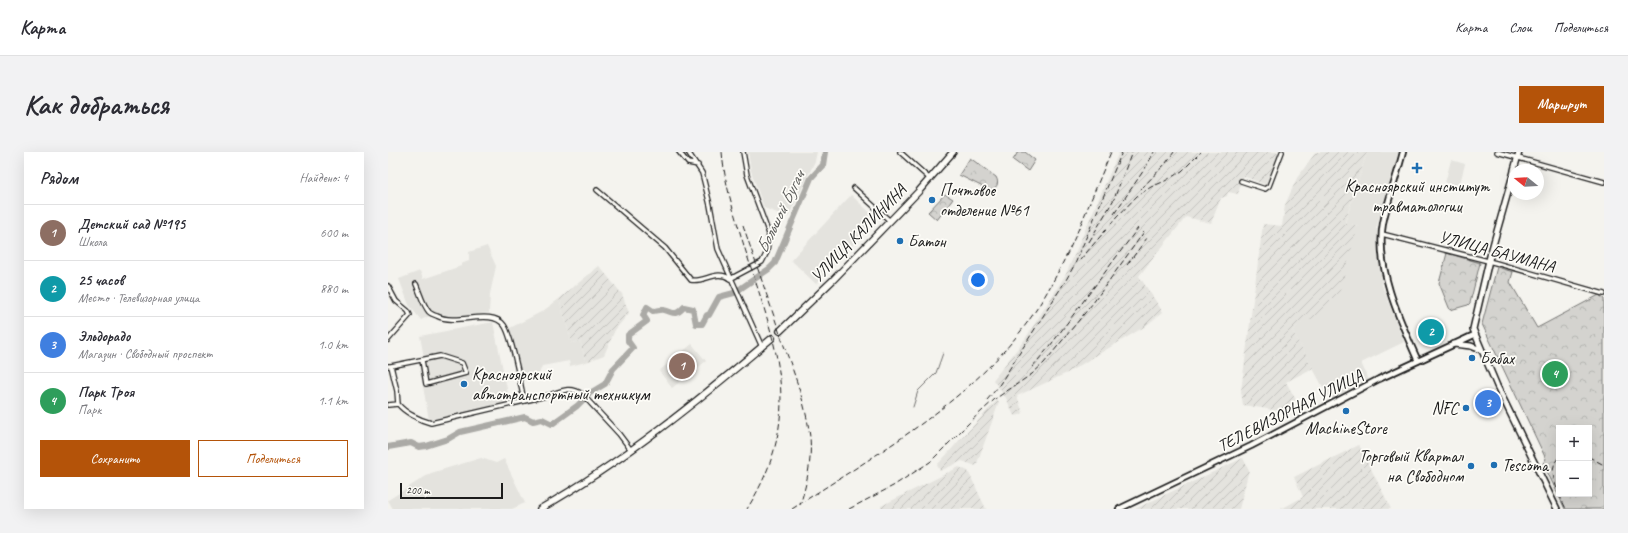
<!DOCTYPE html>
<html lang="ru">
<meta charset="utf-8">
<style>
:root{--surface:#fff;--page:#f2f2f3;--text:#2b2b33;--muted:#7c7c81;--line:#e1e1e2;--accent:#b45309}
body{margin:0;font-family:Caveat,sans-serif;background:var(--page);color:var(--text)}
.controls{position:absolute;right:12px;bottom:12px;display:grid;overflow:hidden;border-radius:0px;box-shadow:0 4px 16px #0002}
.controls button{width:36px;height:36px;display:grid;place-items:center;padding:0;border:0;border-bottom:1px solid var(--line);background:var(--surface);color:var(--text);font:20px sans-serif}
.compass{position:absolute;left:1120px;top:12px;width:36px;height:36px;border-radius:50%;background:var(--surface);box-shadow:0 4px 16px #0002;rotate:288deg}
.scale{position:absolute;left:12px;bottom:10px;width:103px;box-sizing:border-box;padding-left:4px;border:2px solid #1c1c1c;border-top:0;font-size:11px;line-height:14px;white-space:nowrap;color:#1c1c1c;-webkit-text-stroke:3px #fdfcf7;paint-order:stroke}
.you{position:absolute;left:590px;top:128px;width:14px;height:14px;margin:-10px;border:3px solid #fff;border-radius:50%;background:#1a73e8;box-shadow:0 0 0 6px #1a73e833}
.badge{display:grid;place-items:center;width:26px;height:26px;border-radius:50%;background:var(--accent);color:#fff;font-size:13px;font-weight:700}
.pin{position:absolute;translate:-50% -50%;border:2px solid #fff;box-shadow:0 1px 4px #0006}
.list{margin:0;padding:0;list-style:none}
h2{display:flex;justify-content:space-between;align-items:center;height:52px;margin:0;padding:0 16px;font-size:17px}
h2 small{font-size:13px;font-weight:400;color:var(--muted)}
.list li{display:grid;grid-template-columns:26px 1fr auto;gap:12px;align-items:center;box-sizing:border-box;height:56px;padding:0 16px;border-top:1px solid var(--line)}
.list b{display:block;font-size:15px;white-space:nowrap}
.list p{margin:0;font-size:13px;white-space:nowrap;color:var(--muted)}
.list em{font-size:13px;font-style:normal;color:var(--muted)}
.actions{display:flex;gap:8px;padding:12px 16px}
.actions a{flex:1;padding:9px 0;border:1px solid var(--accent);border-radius:0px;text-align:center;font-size:14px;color:var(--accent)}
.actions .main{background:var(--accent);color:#fff}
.map{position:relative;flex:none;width:1216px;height:357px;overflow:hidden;border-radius:0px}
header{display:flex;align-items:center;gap:24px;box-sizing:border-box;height:56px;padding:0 20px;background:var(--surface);border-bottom:1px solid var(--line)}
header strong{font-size:19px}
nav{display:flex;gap:22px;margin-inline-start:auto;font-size:14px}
.intro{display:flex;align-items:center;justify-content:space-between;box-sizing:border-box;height:96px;padding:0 24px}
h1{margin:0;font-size:28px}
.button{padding:10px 18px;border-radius:0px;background:var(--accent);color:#fff;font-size:14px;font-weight:700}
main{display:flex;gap:24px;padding:0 24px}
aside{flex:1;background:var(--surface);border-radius:0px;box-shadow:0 4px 16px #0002}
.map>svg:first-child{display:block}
.built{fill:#e4e3de}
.industrial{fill:url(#industrial-furrows)}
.forest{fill:url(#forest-crowns);stroke:#787876;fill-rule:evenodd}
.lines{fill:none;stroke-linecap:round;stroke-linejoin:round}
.stream{stroke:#72716f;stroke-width:1}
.river{stroke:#abaaa6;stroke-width:6}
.minor-casing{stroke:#1c1c1c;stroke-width:6}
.tertiary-casing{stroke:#1c1c1c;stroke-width:8}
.secondary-casing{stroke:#1c1c1c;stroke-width:8}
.primary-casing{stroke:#1c1c1c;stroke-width:8}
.minor{stroke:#fdfcf7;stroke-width:3.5}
.tertiary{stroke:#fdfcf7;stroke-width:4.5}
.secondary{stroke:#fdfcf7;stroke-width:5}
.primary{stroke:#fdfcf7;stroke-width:5.5}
.rail{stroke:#1c1c1c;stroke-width:1;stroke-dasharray:6 3;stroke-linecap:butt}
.poi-dot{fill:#1f6fb2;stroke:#fdfcf7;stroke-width:1.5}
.labels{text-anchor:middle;stroke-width:3.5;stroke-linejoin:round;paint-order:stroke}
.poi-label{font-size:17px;fill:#1c1c1c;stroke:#fdfcf7;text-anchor:start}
.street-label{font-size:17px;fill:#1c1c1c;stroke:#fdfcf7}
.water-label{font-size:18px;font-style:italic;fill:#5c5c5a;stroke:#fdfcf7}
</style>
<header>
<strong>Карта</strong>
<nav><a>Карта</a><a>Слои</a><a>Поделиться</a></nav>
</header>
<div class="intro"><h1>Как добраться</h1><a class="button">Маршрут</a></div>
<main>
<aside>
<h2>Рядом<small>Найдено: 4</small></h2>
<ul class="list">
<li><span class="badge" style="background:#8d6e63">1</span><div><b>Детский сад №195</b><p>Школа</p></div><em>600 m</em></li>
<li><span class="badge" style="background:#0f9aa8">2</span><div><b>25 часов</b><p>Место · Телевизорная улица</p></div><em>880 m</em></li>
<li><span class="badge" style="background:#3f7fe0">3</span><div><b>Эльдорадо</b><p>Магазин · Свободный проспект</p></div><em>1.0 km</em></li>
<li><span class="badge" style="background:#2e9e5b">4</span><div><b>Парк Троя</b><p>Парк</p></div><em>1.1 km</em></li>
</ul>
<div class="actions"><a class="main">Сохранить</a><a>Поделиться</a></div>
</aside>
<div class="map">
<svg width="1216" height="357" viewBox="0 0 1216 357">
<defs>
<pattern id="industrial-furrows" width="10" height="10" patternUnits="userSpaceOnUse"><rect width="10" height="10" fill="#e4e3de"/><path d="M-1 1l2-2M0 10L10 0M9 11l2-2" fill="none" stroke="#c3c2be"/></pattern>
<pattern id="forest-crowns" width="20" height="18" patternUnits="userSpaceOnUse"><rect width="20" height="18" fill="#d4d3cf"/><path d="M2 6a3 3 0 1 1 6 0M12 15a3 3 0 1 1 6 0" fill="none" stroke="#b5b5b1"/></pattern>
</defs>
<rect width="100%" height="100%" fill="#f4f3ee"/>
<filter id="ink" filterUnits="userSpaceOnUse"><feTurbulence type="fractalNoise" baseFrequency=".025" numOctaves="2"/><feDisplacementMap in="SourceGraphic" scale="8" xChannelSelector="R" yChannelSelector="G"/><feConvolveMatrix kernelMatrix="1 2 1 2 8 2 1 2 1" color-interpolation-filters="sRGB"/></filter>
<g filter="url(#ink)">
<!-- built -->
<path class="built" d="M360,0H429L427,9L400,65L376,56L363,19Z
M979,0H1011L988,77H990L994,133L1016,190L973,211L981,228L942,248L904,178L930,161L970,74L957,71Z
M1063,8L1077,12L1071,35L1057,31Z
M463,43L489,67L428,132L403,108Z
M99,94L108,114L102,142L101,161L60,166L48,161L33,168L21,153L11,127L32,119L35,127L73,114V112L81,109V100Z
M171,147L184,191L192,189L198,210L182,214L181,209L154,214L151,222L133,223L122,176L155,159Z
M105,170L122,251L41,268L31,212L37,211L32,184Z
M304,192L318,209L284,236L271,219Z
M93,306L108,311L116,307L137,351L124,357H5L0,348L43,321Z"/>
<!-- industrial -->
<path class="industrial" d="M731,0H891L878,33L855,24L850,42L840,40L839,44L833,46L823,71L798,65L751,124L775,160L756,175L679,221L629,244L635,261L632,263L626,264L618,246L605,228L637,187L678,122Z
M928,0H979L957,70L970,74L950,146L925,166L904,178L925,216L898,230L908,248L892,259L855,253L853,239L875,72L894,74L897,53L909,26Z
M211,114L234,142L241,161L227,178L216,203L198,210L192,189L184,191L171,147Z
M609,248L611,250L610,253L588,314L574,309L552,319L549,313Z
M971,293L1003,357H893L915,345L906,325Z
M855,306L861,318L851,357H747Z
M571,315L580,319L598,357H493V354Z"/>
<!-- forest -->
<path class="forest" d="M630,0H637L647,8L640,19L625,8Z
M582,6L608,25C612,32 608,37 601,38L571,23Z
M557,42L565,47L549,68L540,60Z
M1059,101L1092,111L1082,151L1080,153L1062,158L1051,131Z
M1109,115L1125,120L1122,130L1149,176L1211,143L1216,147V357H1177L1155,311L1158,307L1094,172ZM1171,276H1201V342H1171Z"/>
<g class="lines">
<!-- stream -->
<path class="stream" d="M525,255L530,239L548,221L555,201"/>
<!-- river -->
<path class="river" d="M0,295L23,291L31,295L38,294L60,287L72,280L137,265L145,269L154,267L164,272L189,254L202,241L217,232L225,217L245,196L240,189V183L259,169L255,163L259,155L265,159C268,159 272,157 275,158C285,159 286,166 296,155L305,157L308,172H314L319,163H321L331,145L346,141L381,117L387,111L423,26L435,13L437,0"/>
<!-- minor casing -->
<g class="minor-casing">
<path id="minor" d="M291,0L300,11L310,13
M300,0L314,21L322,53L330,97L374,195
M512,0L542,27
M1109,0L1216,30
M853,29L877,37L881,34L894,0
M466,36L502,69
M209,38L277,96L303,128C316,131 329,117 342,127L374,110L379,100L381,82L359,23L355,0
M994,82L1108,111L1216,142
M28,132C32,141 35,153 41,160C43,162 46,163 49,164C69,174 103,156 116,173C124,183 133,234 136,249
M0,134L8,149L20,159L22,163L0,188
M0,214H3L9,239L10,252
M3,214L52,204L74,211L78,221L38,232L34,208
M0,253L10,252C17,261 32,268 43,271L162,243C173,239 183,234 194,242L231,282L243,298"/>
</g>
<!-- tertiary casing -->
<g class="tertiary-casing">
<path id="tertiary" d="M1015,0C1009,24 1000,47 995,71C987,116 1012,169 1030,209
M731,357L863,294L991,227L1086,183"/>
</g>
<!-- secondary casing -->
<g class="secondary-casing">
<path id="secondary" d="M1126,18L1131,0
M1126,19L1102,104L1085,177L1109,234L1169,357
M1066,192L1083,194L1093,198"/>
</g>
<!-- primary casing -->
<g class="primary-casing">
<path id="primary" d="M392,179L445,128L531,39L565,0
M152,357C236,309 311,248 384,186"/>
</g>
<!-- minor -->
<use href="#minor" class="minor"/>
<!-- tertiary -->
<use href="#tertiary" class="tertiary"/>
<!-- secondary -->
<use href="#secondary" class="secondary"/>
<!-- primary -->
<use href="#primary" class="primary"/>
<!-- rail -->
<path class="rail" d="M334,0C336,26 343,51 351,77C381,180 424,254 359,357
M753,37L778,11L786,0
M726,62L758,15L766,0
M355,73C368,112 382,152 395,191C406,221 418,252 422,285C424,308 419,331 412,353
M701,90L726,47L744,0
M692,108L729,65L749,44L763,35L777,29L794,19L813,0
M739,113L759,86
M644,215L662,194L750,76
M599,248L610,235L678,128L687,112L734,0
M1171,305C1161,315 1166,330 1171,342
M1201,305L1216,313
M1171,342L1178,357
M404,357C491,300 589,247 648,158C680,109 700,54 723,0
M461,357L505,334L542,310L583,269L607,247L644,222L656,211L705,151L756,80"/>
</g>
</g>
<!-- markers -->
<g class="poi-dot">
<path d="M1027 10h4v4h4v4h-4v4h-4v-4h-4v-4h4z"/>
<circle cx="544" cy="48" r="4"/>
<circle cx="512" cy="89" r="4"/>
<circle cx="1084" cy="206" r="4"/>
<circle cx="76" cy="232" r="4"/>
<circle cx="1078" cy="256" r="4"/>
<circle cx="958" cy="259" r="4"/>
<circle cx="1106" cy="313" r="4"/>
<circle cx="1083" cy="314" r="4"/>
</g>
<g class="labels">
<!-- poi labels -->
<g class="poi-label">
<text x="1029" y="40" text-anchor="middle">Красноярский институт<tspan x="1029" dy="20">травматологии</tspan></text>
<text x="552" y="44">Почтовое<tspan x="552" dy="20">отделение №61</tspan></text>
<text x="520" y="95">Батон</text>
<text x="1092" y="212">Бабах</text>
<text x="84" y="228">Красноярский<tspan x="84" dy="20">автотранспортный техникум</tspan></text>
<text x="1070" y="262" text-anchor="end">NFC</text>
<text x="958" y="282" text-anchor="middle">MachineStore</text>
<text x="1075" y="310" text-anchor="end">Торговый Квартал<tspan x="1075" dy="20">на Свободном</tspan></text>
<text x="1114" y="319">Tescoma</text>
</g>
<!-- street labels -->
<g class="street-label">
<text transform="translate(470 81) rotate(-46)" y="6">УЛИЦА КАЛИНИНА</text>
<text transform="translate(1109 99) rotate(15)" y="6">УЛИЦА БАУМАНА</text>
<text transform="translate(902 258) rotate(-27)" y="6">ТЕЛЕВИЗОРНАЯ УЛИЦА</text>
</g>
<!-- water labels -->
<g class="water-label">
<text transform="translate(392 60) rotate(-64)" y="6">Большой Бугач</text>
</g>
</g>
</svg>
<div class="controls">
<button>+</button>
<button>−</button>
</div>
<svg class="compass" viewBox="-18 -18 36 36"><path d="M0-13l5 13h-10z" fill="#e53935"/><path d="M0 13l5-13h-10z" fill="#7c7c81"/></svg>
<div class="scale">200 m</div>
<div class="you"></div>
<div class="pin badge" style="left:294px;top:214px;background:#8d6e63">1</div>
<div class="pin badge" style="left:1043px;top:180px;background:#0f9aa8">2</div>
<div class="pin badge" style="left:1100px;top:251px;background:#3f7fe0">3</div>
<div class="pin badge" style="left:1167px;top:222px;background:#2e9e5b">4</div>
</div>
</main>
